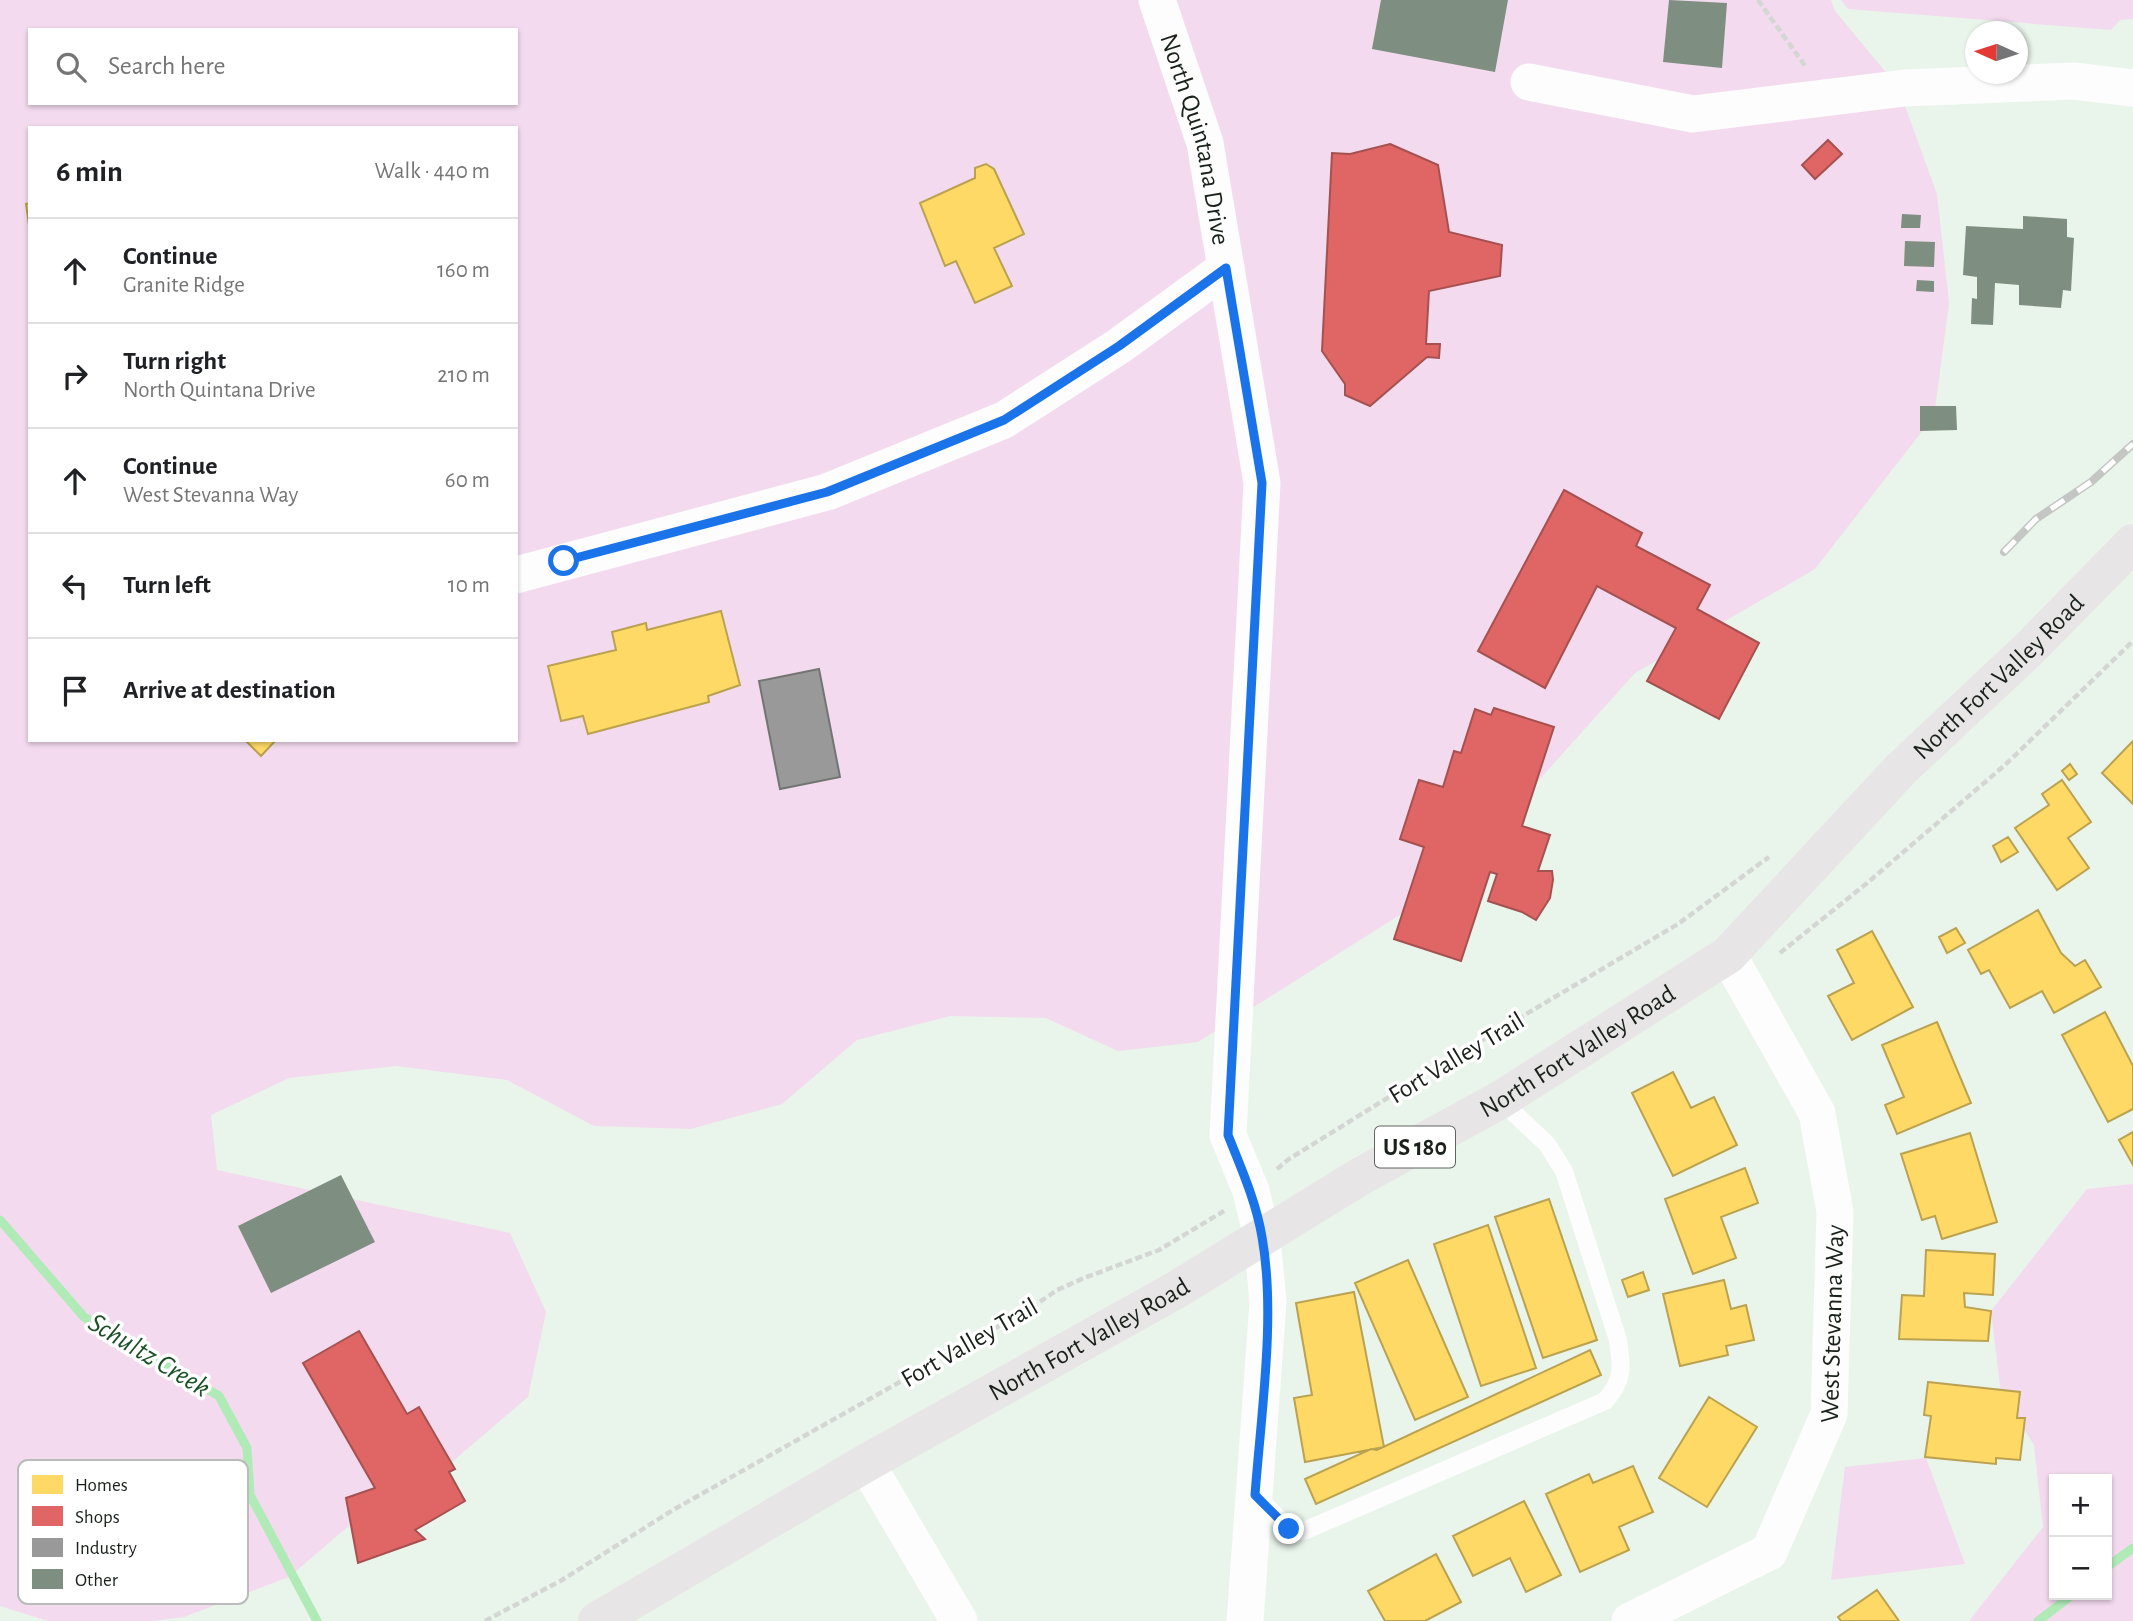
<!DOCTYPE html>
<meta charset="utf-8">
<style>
:root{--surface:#fff;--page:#f2f2f2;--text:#202124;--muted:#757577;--line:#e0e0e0}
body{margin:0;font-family:"Alegreya Sans",sans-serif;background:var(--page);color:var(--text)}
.controls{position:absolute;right:21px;bottom:21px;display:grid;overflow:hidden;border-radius:0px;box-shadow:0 2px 5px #0004}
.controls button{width:63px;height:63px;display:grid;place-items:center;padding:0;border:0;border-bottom:2px solid var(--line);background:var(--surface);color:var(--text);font:35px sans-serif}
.compass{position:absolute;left:1965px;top:21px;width:63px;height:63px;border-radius:50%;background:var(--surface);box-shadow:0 2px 5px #0004;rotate:273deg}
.stop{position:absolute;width:21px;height:21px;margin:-16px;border:5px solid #1a73e8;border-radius:50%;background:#fff}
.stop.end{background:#1a73e8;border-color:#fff;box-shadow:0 2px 7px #0008}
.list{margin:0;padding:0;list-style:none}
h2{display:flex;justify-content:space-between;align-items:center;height:91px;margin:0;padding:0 28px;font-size:30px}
h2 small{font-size:23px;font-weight:400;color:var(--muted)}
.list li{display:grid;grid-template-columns:46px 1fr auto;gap:21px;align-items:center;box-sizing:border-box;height:105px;padding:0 28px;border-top:2px solid var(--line)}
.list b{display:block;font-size:26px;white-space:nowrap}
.list p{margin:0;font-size:23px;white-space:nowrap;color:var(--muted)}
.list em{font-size:23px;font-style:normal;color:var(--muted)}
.icon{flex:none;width:38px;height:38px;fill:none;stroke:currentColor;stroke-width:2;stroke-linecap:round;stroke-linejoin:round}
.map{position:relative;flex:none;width:2133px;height:1621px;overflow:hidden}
.search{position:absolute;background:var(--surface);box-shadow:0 2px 5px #0004;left:28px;top:28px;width:490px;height:77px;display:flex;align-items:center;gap:18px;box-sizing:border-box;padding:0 24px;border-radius:0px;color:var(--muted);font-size:26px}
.panel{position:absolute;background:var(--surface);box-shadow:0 2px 5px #0004;left:28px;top:126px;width:490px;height:616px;border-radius:0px}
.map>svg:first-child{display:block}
.green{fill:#f3daee;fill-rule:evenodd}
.homes{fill:#ffd966;stroke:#baa250;stroke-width:2}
.shops{fill:#e06666;stroke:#a55150;stroke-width:2}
.industry{fill:#999;stroke:#737573;stroke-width:2}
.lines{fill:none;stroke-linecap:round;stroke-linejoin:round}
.stream{stroke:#afeab7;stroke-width:9}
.building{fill:#7e8f82}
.path{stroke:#d3d6d3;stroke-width:4.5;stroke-dasharray:7 3.5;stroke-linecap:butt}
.service{stroke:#fcfdfc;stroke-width:18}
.minor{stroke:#fcfdfc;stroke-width:37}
.primary{stroke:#e8e5e7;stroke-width:38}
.rail-casing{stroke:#c3c6c3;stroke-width:8}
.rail{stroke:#fff;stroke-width:5;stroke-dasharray:16;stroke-linecap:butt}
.route{stroke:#1a73e8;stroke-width:9}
.labels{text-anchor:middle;stroke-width:7;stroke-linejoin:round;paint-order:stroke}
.shield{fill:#fff;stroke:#5f645f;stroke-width:2}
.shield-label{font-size:24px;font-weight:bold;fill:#1a211b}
.street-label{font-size:26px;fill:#1a211b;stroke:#fff}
.water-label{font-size:28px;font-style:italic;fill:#1a5026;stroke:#fff}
.key{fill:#fff;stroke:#babcbb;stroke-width:2}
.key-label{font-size:19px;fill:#1a211b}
</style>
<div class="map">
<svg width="2133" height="1621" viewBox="0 0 2133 1621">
<rect width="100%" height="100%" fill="#e9f4ea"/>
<!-- green -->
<path class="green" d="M0,0H1831L1835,11L1898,87L1937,194L1949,303L1934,416L1815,569L1635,673L1441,889L1198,1042L1118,1051L1046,1018L950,1016L857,1040L782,1104L690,1129L594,1126L507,1080L396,1066L289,1078L211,1115L217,1170L510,1233L546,1312L528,1397L453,1461L364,1513L289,1577L184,1617L152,1621H48L0,1606ZM30,30H516V103H30ZM30,128H516V740H30Z
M1841,0H2133V19L2120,20L2111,30L1848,9Z
M2133,1184V1621H1969L2043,1527L2034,1445L2001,1393L1991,1311L2087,1189ZM2054,1479H2107V1595H2054Z
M1926,1458L1965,1564L1831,1580L1845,1467Z"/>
<!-- homes -->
<path class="homes" d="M986,164L994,169L1024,234L994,248L1012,286L975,303L956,261L945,266L920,203L975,178V168Z
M30,203V232L26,204Z
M721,611L740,685L708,696L709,702L588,734L583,716L561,721L548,666L616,650L612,632L646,623L647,630Z
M245,740H276L261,756Z
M2133,741V804L2102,773Z
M2070,764L2077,774L2069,780L2062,771Z
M2062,780L2091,822L2068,838L2089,868L2057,890L2015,828L2049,805L2042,794Z
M2008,837L2018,852L2001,862L1993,846Z
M2038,910L2061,953L2075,966L2085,960L2101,987L2054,1013L2042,991L2010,1008L1989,970L1981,974L1968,950Z
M1956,928L1965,943L1947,953L1939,937Z
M1872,931L1913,1007L1852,1040L1828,996L1854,983L1837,950Z
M2105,1012L2133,1066V1109L2108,1122L2062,1035Z
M1937,1022L1971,1103L1897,1134L1885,1105L1904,1097L1882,1045Z
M1673,1072L1691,1108L1714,1097L1737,1145L1673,1176L1632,1093Z
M2133,1132V1165L2119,1140Z
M1970,1133L1997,1222L1942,1239L1935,1216L1922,1220L1901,1154Z
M1745,1168L1758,1203L1721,1217L1736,1258L1693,1274L1665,1199Z
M1549,1199L1597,1340L1543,1358L1495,1217Z
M1488,1225L1536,1368L1481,1386L1434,1244Z
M1926,1250L1995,1254L1993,1295L1964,1293L1965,1307L1991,1311L1988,1341L1899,1339L1902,1295L1924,1296Z
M1408,1260L1468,1397L1415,1420L1355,1283Z
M1643,1272L1649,1290L1628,1297L1622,1280Z
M1724,1280L1731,1309L1746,1305L1754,1340L1726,1346L1728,1355L1680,1366L1663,1294Z
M1354,1292L1384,1447L1305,1462L1294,1398L1312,1395L1296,1303Z
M1590,1350L1601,1375L1316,1504L1305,1479L1371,1449L1377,1450Z
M1928,1382L2020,1392L2017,1418H2025L2020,1460L1996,1458V1464L1925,1457L1931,1416L1924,1415Z
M1709,1397L1757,1427L1707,1507L1659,1478Z
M1633,1466L1653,1512L1619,1527L1629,1550L1580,1572L1546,1494L1589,1474L1593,1483Z
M1524,1501L1561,1575L1526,1592L1510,1558L1473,1576L1453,1536Z
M1436,1554L1461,1602L1425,1621H1385L1368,1591Z
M1877,1590L1899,1621H1841L1838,1617Z"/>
<!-- shops -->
<path class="shops" d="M1828,140L1842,154L1815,179L1802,165Z
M1390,144L1438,165L1449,232L1502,245L1500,276L1429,291L1426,344H1440L1439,358L1427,357L1370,406L1345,395V384L1322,351L1332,153L1350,154Z
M1564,490L1642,533L1636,546L1710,585L1697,609L1759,643L1719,719L1647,681L1676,628L1597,586L1545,688L1478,651Z
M1494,708L1554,727L1522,826L1550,835L1538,871H1552L1553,880L1550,898L1536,920L1522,912L1488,901L1497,874L1490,872L1461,961L1394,939L1424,847L1400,839L1419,780L1443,787L1454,751L1461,753L1475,709L1491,715Z
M359,1331L407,1414L419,1407L455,1469L449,1472L465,1501L415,1530L425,1539L358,1563L346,1498L375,1488L303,1363Z"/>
<!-- industry -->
<path class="industry" d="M819,669L840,777L780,789L759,681Z"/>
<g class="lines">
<!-- stream -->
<path class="stream" d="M0,1220L84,1317L219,1396L247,1448L250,1495L317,1621
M2107,1567L2133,1548
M2038,1621L2072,1595"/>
</g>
<!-- building -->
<path class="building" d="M1381,0H1508L1495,72L1372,49Z
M1669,0L1727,3L1722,68L1663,62Z
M1902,214L1921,215L1920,228H1901Z
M2023,216L2067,219V237L2074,238L2071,291L2063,290L2061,308L2019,305V285L1995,283L1993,325L1971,324L1972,298L1977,299V277L1963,275L1966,226L2023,229Z
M1905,241L1935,242L1934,267L1904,266Z
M1917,280L1934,281V292L1916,291Z
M1920,406H1956L1957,430L1920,431Z
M341,1175L375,1242L271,1293L238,1226Z"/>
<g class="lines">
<!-- path -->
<path class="path" d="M1758,0L1806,67
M1780,953L1866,884L2005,765L2133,641
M1277,1169L1289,1159L1452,1058L1678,924L1769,857
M485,1621L562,1580L673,1510L1031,1308L1057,1290L1084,1278L1159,1250L1224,1211"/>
<!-- service -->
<path class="service" d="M1255,1495L1289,1529L1304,1531L1605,1401C1624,1379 1622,1369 1618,1340L1564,1171L1547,1144L1500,1100"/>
<!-- minor -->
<g class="minor">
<path id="s1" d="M1157,0L1205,143L1262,483L1228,1135L1251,1191L1262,1237L1268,1302L1245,1621"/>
<path d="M1529,82L1693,114L1905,88L2073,81L2133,88"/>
<path d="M516,575L827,492L1004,420L1119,346L1226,268"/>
<path d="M866,1463L959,1621"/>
<path id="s2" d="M1630,1621L1769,1552L1829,1414L1835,1212L1817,1113L1728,955"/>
</g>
<!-- primary -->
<path class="primary" id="s3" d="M597,1621L866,1463L1176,1290L1361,1176L1500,1100L1728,955L1901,769L2030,648L2133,543"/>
<!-- rail casing -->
<g class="rail-casing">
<path id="rail" d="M2004,552L2036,519L2091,482L2133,444"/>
</g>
<!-- rail -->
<use href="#rail" class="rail"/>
</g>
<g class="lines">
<!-- route -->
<path class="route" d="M564,561L827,492L1004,420L1119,346L1226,268L1262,483L1228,1135C1241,1168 1256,1201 1262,1237C1276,1315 1261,1414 1255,1495L1289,1529"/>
</g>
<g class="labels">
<!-- shield labels -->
<rect class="shield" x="1375" y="1126.5" width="80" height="41" rx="5"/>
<g class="shield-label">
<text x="1415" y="1155">US 180</text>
</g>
<!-- street labels -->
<g class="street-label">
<text dy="9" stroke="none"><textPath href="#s1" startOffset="145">North Quintana Drive</textPath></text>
<text dy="9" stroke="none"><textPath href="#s3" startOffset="1701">North Fort Valley Road</textPath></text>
<text dy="9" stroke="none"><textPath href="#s3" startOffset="1134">North Fort Valley Road</textPath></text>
<text transform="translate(1456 1057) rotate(-31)" y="9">Fort Valley Trail</text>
<text dy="9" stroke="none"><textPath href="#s2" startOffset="396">West Stevanna Way</textPath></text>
<text dy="9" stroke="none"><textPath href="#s3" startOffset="567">North Fort Valley Road</textPath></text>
<text transform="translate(969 1342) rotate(-30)" y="9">Fort Valley Trail</text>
</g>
<!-- water labels -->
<g class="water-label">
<text transform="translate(150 1354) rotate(31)" y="10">Schultz Creek</text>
</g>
</g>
<!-- legend -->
<rect x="18" y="1460" width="230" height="144" rx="10" class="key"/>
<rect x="32" y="1475" width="31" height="19" fill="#ffd966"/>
<rect x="32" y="1506" width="31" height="20" fill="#e06666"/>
<rect x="32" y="1538" width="31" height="19" fill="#999"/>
<rect x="32" y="1569" width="31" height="20" fill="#7e8f82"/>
<g class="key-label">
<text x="75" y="1491">Homes</text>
<text x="75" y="1523">Shops</text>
<text x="75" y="1554">Industry</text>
<text x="75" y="1586">Other</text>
</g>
</svg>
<div class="controls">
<button>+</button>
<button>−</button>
</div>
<svg class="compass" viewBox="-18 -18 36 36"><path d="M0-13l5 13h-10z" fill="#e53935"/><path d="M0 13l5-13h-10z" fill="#757577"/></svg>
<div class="stop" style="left:564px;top:561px"></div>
<div class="stop end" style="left:1289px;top:1529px"></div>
<div class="search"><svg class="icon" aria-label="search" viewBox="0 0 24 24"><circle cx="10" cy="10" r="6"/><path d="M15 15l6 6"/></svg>Search here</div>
<section class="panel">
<h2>6 min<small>Walk · 440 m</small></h2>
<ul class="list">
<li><svg class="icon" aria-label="ahead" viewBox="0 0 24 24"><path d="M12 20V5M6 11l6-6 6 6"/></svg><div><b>Continue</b><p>Granite Ridge</p></div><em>160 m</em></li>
<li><svg class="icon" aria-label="right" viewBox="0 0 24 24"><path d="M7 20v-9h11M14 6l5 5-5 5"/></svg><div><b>Turn right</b><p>North Quintana Drive</p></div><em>210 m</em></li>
<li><svg class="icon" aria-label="ahead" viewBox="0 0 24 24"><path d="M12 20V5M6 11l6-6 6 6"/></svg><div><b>Continue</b><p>West Stevanna Way</p></div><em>60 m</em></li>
<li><svg class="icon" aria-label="left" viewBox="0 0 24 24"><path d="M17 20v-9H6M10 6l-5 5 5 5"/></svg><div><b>Turn left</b></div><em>10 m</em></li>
<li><svg class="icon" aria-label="arrive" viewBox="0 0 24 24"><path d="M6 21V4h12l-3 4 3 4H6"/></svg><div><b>Arrive at destination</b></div></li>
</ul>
</section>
</div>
